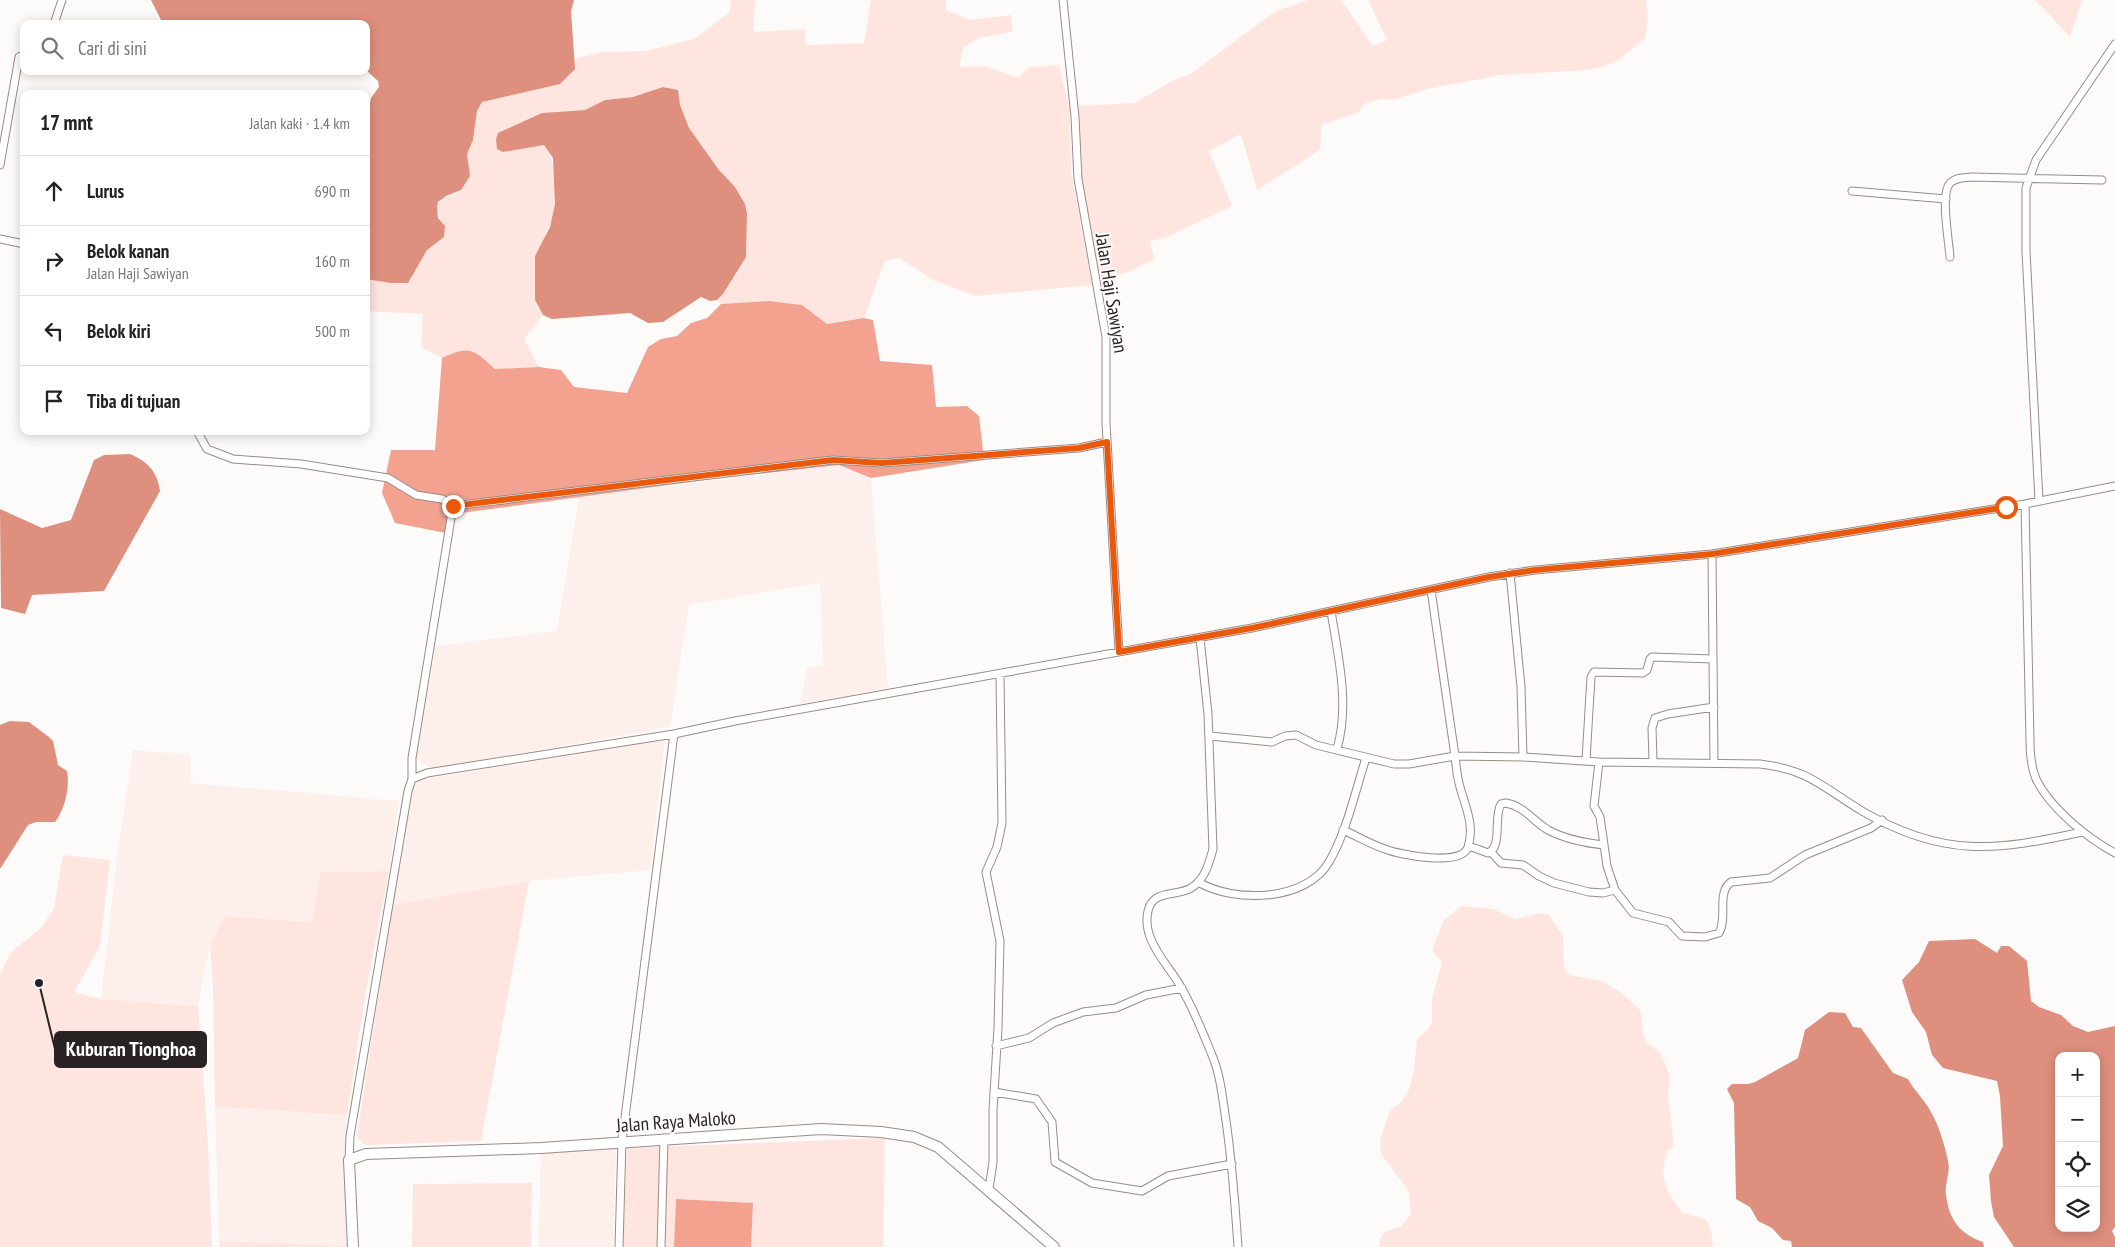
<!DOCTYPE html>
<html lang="id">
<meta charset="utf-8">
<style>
:root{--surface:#fff;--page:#f2f2f2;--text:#222;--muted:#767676;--line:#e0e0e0}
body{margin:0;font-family:"PT Sans Narrow",sans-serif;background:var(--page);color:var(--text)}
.controls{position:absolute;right:15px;bottom:15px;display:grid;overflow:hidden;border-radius:10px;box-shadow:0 2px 12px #0003}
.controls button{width:45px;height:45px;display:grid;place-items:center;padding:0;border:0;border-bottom:1px solid var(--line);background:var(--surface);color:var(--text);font:25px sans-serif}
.stop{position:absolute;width:15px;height:15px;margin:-11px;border:4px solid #ea580c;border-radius:50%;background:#fff}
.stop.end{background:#ea580c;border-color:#fff;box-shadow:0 1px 5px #0008}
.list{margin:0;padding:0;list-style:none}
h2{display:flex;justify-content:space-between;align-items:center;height:65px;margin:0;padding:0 20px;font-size:21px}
h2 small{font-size:16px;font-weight:400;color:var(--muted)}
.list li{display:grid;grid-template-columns:32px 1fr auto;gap:15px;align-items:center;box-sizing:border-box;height:70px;padding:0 20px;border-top:1px solid var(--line)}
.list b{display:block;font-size:19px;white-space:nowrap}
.list p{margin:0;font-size:16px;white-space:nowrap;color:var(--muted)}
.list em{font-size:16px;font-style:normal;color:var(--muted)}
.icon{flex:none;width:28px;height:28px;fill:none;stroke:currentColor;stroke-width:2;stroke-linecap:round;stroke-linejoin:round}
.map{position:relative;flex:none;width:2115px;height:1247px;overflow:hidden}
.search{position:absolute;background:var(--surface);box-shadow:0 2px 12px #0003;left:20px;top:20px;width:350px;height:55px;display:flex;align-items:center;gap:12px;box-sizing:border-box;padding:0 18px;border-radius:10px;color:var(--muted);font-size:19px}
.panel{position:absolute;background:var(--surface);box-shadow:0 2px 12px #0003;left:20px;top:90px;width:350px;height:345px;border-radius:10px}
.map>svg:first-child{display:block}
.built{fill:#fdefec}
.green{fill:#ffe5df}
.forest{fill:#f2a28f}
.water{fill:#de8f7d;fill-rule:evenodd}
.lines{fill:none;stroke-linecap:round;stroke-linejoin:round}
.street-casing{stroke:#988b88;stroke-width:9}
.secondary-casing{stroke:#988b88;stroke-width:12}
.street{stroke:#fff;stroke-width:7}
.secondary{stroke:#fff;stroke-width:10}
.route{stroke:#ea580c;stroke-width:6}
.labels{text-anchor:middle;stroke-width:4;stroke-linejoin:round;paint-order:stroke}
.street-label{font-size:19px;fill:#282322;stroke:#fdfbfa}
.leader{fill:none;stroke:#282322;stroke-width:2}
.callout-dot{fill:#282322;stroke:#fdfbfa;stroke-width:2}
.callout{fill:#282322;stroke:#282322;stroke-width:2}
.callout-label{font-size:20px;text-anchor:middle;font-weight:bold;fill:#fff}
</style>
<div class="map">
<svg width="2115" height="1247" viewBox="0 0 2115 1247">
<rect width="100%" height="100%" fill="#fdfbfa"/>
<!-- built -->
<path class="built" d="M839,465L871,478L888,688L800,704L807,668L823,665L820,583L689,605L670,727L432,769L416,758L436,646L557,631L579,497Z
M665,740L650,870L529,881L392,905L412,789L419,780Z
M133,750L191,755L190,783L399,801L389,871L320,872L313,922L224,916L210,944L198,1006L101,999L116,865Z
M215,1107L347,1115L344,1156L348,1246L219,1241Z
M616,1147L613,1247H538L541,1152Z"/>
<!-- green -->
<path class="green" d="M731,0H755L753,32L805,29L806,45L864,43L871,0H946V10L971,20L1011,15L1013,32L979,38L963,48L959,67L985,66L1018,78L1029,67L1059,65L1070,110L1071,171L1092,285L976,296L935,281L899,258L885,261L864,318L827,324L802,305L769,301L721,304L717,300L723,294L746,257L747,213L745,204L735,187L719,170L689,128L680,105L678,90L663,87L633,97L605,100L585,110L542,113L534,145H544C558,157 559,218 546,231L536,306L543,315L524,339L539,367L495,369C473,349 470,345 442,358L421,347L423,314L366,311V279L402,284L427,250L444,237L437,207C440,196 449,198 457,193C462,190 466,181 470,176L467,154L473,140L477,111L482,102L560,84L575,69L574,59L602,52L646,51L694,39L729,13Z
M1308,0H1341L1373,46L1387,40L1368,0H1646L1648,18L1645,39L1617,61L1602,67L1588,70L1501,75L1427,89L1394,100L1382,99L1366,103L1357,113L1322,125L1320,150L1257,190L1241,134L1209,151L1232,206L1165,238L1150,241L1154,259L1129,272L1098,280L1077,167L1079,106L1134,103L1176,79L1189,75L1276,11Z
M2035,0H2082L2070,37Z
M63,855L110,860L100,947L74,992L101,999L198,1006L208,1143L212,1247H0V974L11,952L41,928L54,908Z
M389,871L365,996L347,1115L215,1107L213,988L210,944L224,916L312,922L320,872Z
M529,881L481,1141L365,1145L357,1137L392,905Z
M1461,906L1493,909L1515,919L1541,913L1549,915L1563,936L1564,968L1569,975L1602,981L1623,994L1641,1011L1643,1036L1647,1043L1660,1052L1670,1076L1668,1094L1674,1147L1667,1151C1658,1180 1666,1189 1682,1213C1710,1219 1710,1218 1713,1247H1379C1381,1231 1387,1230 1401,1227L1411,1214L1409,1191L1381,1154L1380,1139L1391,1109C1416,1098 1414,1062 1417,1039L1428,1029L1432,1022V999L1442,962L1432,950L1444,920Z
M885,1138L883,1247H751L753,1203L676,1199L674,1247H623L627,1148Z
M532,1183L531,1247H412L413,1184Z
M219,1241L348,1246V1247H220Z"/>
<!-- forest -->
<path class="forest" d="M769,301L802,305L827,324L864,318L873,320L880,361L932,365L936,407L967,406L979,416L984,460L871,478L839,465L713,479L454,514L451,534L395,523L382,493L391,450H435L442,358C470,345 473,349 495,369L539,367L561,370L574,387L627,393L648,347L661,339L677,336L691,323L707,318L721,304Z
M676,1199L753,1203L751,1247H674Z"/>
<!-- water -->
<path class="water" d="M151,0H574L571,11L575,69L560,84L482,102L477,111L473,140L467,154L470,176L461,190L446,196L438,202L437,207L438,218L445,226L444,237L427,250L408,283H391L366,279V122L371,98L379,87L378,81L366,70V24H163Z
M663,87L678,90L680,105L689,128L719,170L735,187L745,204L747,213L746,257L723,294L717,300L710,301L701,297L663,322L648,323L630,313L552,319L543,315L535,300V256L550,227L555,204L553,158L544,145L503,152L497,149L496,139L498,133L542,113L585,110L605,100L633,97Z
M130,454C148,462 157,471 160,491L104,591L32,595L25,614L1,608L0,509L42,528L71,520L94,460L104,455Z
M10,721L29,722L49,737L53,741L58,765L67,771C70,787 65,809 55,822H36L28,825L0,869V725Z
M1975,939L1997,953L2001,946H2009L2027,961L2031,1001L2039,1007L2061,1015L2073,1026L2088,1032L2115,1026V1227L2112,1231L2115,1237V1247H2014L1994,1217L1991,1201L1989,1175L2003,1146L2000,1096L1997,1081L1943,1068L1932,1055L1926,1032L1912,1012L1902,980L1919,962L1929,941ZM2059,1056H2096V1228H2059Z
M1829,1012L1845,1013L1853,1027L1861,1028L1893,1073L1908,1079C1915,1092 1926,1101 1932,1114C1939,1126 1945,1146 1948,1161C1951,1173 1944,1184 1946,1195C1949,1220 1960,1234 1983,1242L1984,1247H1792L1791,1241L1783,1240L1772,1228L1758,1221L1750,1207L1736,1199L1734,1103L1727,1089L1732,1084H1748L1755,1082L1798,1058L1805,1030Z"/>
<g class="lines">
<!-- street casing -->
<g class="street-casing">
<path id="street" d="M1063,0L1075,117L1078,179L1106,337V423L1119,652
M54,24L62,0
M0,165L19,57L24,55
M1852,191L1946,199
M0,239L24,244
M1950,257C1949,241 1940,194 1950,183C1956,177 1965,178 1972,177L2102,180
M197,431L207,449L233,459L301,464L388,478L416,495L442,499L453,506L833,460L882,463L1079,448L1107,442
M2039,501L2026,251V188L2036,160L2115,44
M2025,504L2030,741C2030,754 2031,767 2036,779C2050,808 2087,838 2115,853
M1712,554L1714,763
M1510,573L1521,687L1523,757
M1431,590L1455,756L1523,757L1599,762L1760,764C1810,770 1822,787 1862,811C1943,858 1995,851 2082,832
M1331,611C1338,656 1350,704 1337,749
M1200,638L1208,714L1213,849C1209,863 1205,880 1191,888C1176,897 1153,889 1148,911C1141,941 1170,966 1182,989C1194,1010 1203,1033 1212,1055C1220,1074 1222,1094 1225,1114C1232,1159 1235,1202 1238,1247
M1210,736L1272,742L1285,736L1296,735L1316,745L1394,764H1409L1455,756C1456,766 1457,777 1460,787C1465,806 1475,825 1468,847C1462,867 1400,855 1385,849C1370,844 1357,836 1343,830
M1586,760L1591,677L1594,672L1643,673L1647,670L1650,659L1652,657L1713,659
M1653,761L1652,728L1655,718L1668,714L1714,707
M1599,762L1594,806L1600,817L1607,866L1615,890L1633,913L1669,922L1682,936L1705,937L1719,933C1728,918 1716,893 1731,882L1770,878L1805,855L1871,828L1882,820
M412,779L427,773L674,734L735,721L1252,628L1489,577L1535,570L1712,554L2025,504L2115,486
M1469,846L1488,853C1503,847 1493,817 1501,804L1506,803C1524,806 1533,821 1548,830C1565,839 1585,843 1604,845
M1491,852L1501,863L1523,865L1539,876L1554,883L1589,892L1603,893L1615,890
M1198,882C1234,903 1306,902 1329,862C1347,831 1355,792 1366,758
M996,1046L1029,1038L1053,1023L1083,1012L1116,1008L1146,995L1182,988
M994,1092L1036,1099L1052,1122L1055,1162L1092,1183L1142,1191L1168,1176L1232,1164
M349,1160L350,1136L408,791L412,779V758L453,506
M989,1189L993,1162V1110L998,1028L1000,941L986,872L997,847L1002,823L1000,675
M619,1247L622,1141L674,734
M661,1247L664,1138"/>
</g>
<!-- secondary casing -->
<g class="secondary-casing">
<path id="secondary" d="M353,1247L349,1160L366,1154L541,1148L821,1129L881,1132L914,1137L938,1147L1054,1247"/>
</g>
<!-- street -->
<use href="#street" class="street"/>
<!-- secondary -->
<use href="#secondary" class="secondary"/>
</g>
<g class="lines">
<!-- route -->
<path class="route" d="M453,506L833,460L882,463L1079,448L1107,442L1119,652L1252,628L1489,577L1535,570L1712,554L2006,507"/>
</g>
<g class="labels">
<!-- street labels -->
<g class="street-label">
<text transform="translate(1112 293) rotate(81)" y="7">Jalan Haji Sawiyan</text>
<text transform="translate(676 1121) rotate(-4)" y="7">Jalan Raya Maloko</text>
</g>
</g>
<!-- callouts -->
<path class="leader" d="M39 983L55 1049"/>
<circle class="callout-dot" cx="39" cy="983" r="5"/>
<rect class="callout" x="55" y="1032" width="151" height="35" rx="5"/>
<g class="callout-label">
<text x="131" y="1056">Kuburan Tionghoa</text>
</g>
</svg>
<div class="controls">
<button>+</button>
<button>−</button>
<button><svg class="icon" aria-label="locate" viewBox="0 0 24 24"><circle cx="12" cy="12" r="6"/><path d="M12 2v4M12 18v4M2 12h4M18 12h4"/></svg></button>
<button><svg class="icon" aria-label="layers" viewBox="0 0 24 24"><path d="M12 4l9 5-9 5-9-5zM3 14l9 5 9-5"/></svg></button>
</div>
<div class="stop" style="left:2006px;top:507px"></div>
<div class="stop end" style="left:453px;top:506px"></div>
<div class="search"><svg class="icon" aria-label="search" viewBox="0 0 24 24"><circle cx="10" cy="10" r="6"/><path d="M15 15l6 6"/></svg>Cari di sini</div>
<section class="panel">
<h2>17 mnt<small>Jalan kaki · 1.4 km</small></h2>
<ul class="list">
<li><svg class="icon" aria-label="ahead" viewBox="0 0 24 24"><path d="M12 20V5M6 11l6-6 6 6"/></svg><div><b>Lurus</b></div><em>690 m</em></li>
<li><svg class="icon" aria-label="right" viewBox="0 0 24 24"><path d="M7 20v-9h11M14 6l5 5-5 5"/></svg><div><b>Belok kanan</b><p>Jalan Haji Sawiyan</p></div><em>160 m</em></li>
<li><svg class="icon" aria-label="left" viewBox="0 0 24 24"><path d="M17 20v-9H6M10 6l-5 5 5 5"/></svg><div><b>Belok kiri</b></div><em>500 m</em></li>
<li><svg class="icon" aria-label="arrive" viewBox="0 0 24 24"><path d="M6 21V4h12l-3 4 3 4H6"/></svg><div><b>Tiba di tujuan</b></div></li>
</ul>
</section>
</div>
